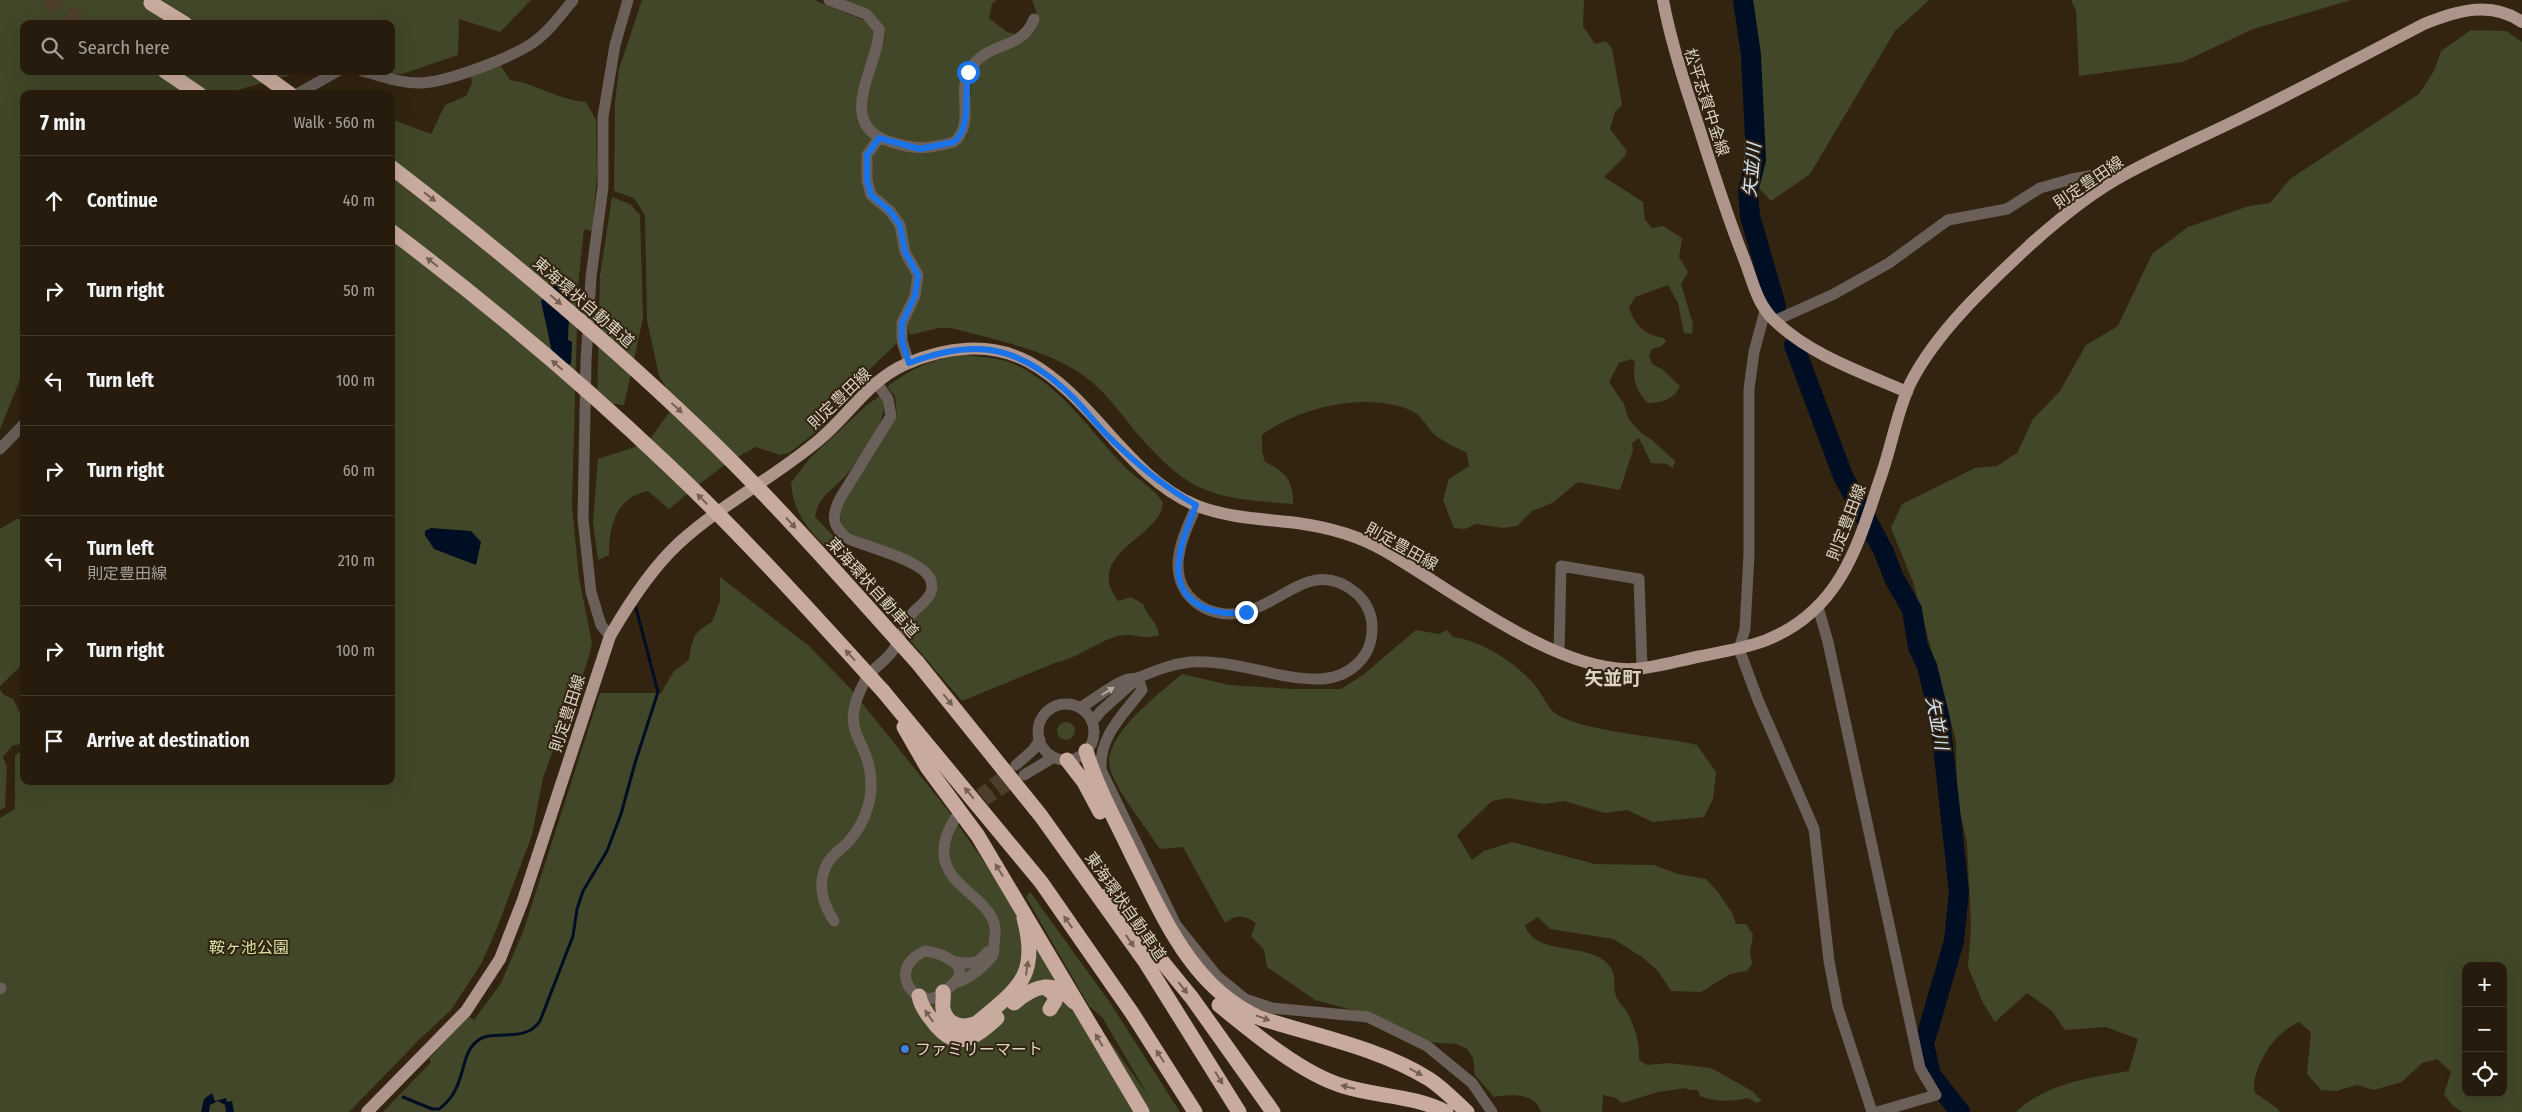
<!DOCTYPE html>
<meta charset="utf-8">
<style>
:root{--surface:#261b0c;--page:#32281a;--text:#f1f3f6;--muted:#a4a19d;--line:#42392d}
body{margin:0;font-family:"Fira Sans Condensed","Noto Sans JP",sans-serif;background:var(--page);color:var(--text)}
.controls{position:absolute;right:15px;bottom:15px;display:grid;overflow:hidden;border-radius:10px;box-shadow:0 5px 20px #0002}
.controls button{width:45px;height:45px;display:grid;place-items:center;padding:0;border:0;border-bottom:1px solid var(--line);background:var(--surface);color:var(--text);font:25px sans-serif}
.stop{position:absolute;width:15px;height:15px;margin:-11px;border:4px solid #1a73e8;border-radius:50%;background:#fff}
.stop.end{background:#1a73e8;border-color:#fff;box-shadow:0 1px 5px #0008}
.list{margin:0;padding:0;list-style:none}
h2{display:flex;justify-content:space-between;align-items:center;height:65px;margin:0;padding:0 20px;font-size:21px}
h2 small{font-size:16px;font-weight:400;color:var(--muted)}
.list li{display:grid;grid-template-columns:32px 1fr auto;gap:15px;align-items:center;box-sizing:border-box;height:90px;padding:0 20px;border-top:1px solid var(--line)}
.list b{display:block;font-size:19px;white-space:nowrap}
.list p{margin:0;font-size:16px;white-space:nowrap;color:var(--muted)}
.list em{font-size:16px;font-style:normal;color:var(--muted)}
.icon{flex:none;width:28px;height:28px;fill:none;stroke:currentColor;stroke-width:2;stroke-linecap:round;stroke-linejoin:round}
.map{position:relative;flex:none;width:2522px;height:1112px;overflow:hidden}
.search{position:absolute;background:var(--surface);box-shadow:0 5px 20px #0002;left:20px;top:20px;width:375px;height:55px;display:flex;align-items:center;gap:12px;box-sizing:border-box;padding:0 18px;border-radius:10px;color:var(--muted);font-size:19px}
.panel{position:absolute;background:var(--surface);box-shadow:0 5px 20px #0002;left:20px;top:90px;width:375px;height:695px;border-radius:10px}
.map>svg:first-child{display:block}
.green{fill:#424729;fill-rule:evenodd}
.water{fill:#000e23}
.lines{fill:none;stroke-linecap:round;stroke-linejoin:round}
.stream{stroke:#000e23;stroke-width:3}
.river{stroke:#000e23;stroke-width:20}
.minor-tunnel{stroke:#4c3e2b;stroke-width:11;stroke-dasharray:11 5.5;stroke-linecap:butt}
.highway-tunnel{stroke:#4c3e2b;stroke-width:15;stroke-dasharray:15 8;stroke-linecap:butt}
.minor{stroke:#6a5f59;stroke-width:11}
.major{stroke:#ae958b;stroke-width:12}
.highway{stroke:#c8ab9e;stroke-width:15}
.highway-bridge{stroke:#c8ab9e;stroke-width:15}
.oneway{fill:#766150}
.oneway2{fill:#b4aaa0}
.route{stroke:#1a73e8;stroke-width:6}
.shop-dot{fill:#3f7fe0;stroke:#322410;stroke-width:2}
.labels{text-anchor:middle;stroke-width:4;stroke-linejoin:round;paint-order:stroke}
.street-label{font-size:16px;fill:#dcd3c7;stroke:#322410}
.park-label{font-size:16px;fill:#d6e1a2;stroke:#322410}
.poi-label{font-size:16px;fill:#dcd3c7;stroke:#322410;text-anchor:start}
.water-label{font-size:18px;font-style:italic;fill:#d1e4f7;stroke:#322410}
.quarter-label{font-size:19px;font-weight:bold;fill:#dcd3c7;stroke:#322410}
</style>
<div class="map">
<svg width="2522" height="1112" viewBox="0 0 2522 1112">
<rect width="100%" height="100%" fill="#322410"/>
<!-- green -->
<path class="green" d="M0,0H531L500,32L459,19L458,55L402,74L302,72L223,94H24V370L0,429ZM24,24H391V71H24Z
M642,0H814L866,21L875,31L860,89L872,139L865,182L898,228L915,286L899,324L896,344L870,369L825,425L789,453L780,455L756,447C723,463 697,486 669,509L648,491C616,497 609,526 609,555L598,560L593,522L598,459L647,443L676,403L659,376L647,320L645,215L634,198L614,191L615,102L619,69Z
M841,0H997L992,4L989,18L1007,32L1019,35L971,61L961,127L955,137C947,139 935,146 926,146C915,145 903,140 892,138C854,129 867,91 875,62C879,48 888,41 883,26Z
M1032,0H1584L1583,26L1595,44L1606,41L1612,49L1622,105L1615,112L1610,129L1627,151L1625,156L1604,177L1643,202L1645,220L1652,228L1663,226L1682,238L1679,257L1688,272L1681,284L1693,324L1692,334L1684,333L1678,303L1668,285L1635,297L1629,308C1635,326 1645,335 1664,338L1666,342L1660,347L1652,349L1649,356L1652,364L1663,370L1680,386C1675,399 1661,403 1648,403C1636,392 1632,378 1635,362L1632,359L1619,363L1609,382L1624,404L1628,418L1641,433L1651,439L1675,461L1673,468L1667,464L1651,463L1639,438L1632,443L1633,450L1620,490L1578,482L1552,503L1532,511L1517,526L1503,528L1476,524L1465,529L1454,528L1443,500L1449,479L1469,466L1467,453C1457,448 1445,442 1436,436C1427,429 1423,416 1412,411C1370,391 1298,407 1262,435V451L1265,462C1285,471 1294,481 1293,504C1212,498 1190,495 1135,431C1119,411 1104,390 1083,375C1046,349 995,340 951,328H938L910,335L906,322L917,264L873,190C869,172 870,157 881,142C913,151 939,162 967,136L972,73L979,63L1024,41L1033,33L1039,19Z
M1744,0H1929L1895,31L1810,174L1771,201L1743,171L1746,106Z
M2071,0H2351L2253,29L2183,62L2079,76L2076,11Z
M2471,30L2506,31L2522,42V1112H2462L2452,1105L2444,1094L2451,1072L2437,1059L2422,1063L2402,1082L2374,1090L2357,1085L2336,1091L2321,1090L2307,1074L2311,1032L2299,1022C2293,1025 2287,1028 2282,1033C2268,1044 2250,1076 2255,1093L2277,1108L2280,1112H2016C2045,1084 2091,1077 2129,1071L2138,1039L2106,1027L2065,1030L2052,1011L2027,993L1995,1022L1983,1003L1968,967L1971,927L1967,842L1957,800L1956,741L1913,582L1891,528L1902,504L1975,468L1997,466L2017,453L2033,419L2060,391L2086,345L2118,326L2152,254L2188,227L2249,206L2270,203L2290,179L2419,94L2434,71L2441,51ZM2466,966H2503V1093H2466Z
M499,63L510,80C537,84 559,100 586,102L596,120L597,175L592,231L584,229L578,286L572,506L579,578L592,643L589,656L566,727L552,753L543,778L532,835L497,928L481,964L451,1010L418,1041L349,1112H0V818L15,809V755L24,750V781H391V119L431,134L445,105L466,96L472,83L470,72Z
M612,197L630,204L640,215L643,318L624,405L597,402L600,276Z
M966,355C981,357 1000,358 1014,364C1061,385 1090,431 1125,467C1136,479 1155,488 1163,503C1162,508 1161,514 1158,517C1138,544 1088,561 1118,601L1131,597L1143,604C1147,616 1157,621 1159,635C1142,640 1138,634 1124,635C1105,636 1076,660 1057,662L962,701L908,638C910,632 911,625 914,620C922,610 932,605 935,593C945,557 891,554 869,543C860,539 851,533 842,528L839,511L897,416L895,396L887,387C911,368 935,358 966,355Z
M880,396C895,413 859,460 847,474C839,484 826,492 820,502C817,507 816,512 815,517L841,544L837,550L830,552C809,529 794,516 791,483L810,458L868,404Z
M17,519H24V663L0,686V529Z
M720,577L808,645L850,688L947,809L1149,1097L1102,1017L1089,1006L1026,897L1030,892L1109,1001L1180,1112H383L431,1062L429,1059L468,1016L474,1020L501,983L523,932L600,693H661L674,671L689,660C692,639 693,632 712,622L720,601Z
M1416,630L1439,634L1447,630L1453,637C1481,640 1520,665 1537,688C1543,696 1547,707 1555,713C1581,732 1662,736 1697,745L1716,772L1713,799L1704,817L1653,822L1627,810L1605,813L1564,801L1544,804L1508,798L1492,801L1457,835L1472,860L1484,851L1512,842L1595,864L1654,865L1678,874L1706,879L1718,892L1732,913L1736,924H1746L1753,935L1750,952L1752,964L1747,971L1730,974L1701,992L1671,991L1658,971L1642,957L1613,939L1550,929L1538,917L1525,925C1535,959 1596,939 1612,970C1616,977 1613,988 1616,996C1618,1002 1624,1007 1627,1012C1635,1027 1640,1043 1639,1060L1647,1065L1669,1063L1711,1068L1752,1091L1762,1101L1757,1103L1748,1098C1730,1102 1718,1102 1700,1096L1698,1090H1689L1686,1088L1658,1092L1622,1103L1616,1098L1603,1095L1602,1112H1542C1539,1109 1538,1104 1535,1102C1524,1093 1506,1095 1494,1097L1475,1075L1473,1058L1467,1049L1456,1044L1427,1042L1368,1014L1315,1000L1267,967L1264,950L1251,936L1256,923C1244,915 1237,914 1225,923L1183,847L1160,849C1147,829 1114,787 1110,768C1102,736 1160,693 1182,674L1229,685L1292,689H1341L1363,675Z
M0,690L3,694L13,699L19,711L24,714V743L12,746L3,757L7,767L5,807L0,810Z
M1057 731a9 9 0 1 1 18 0a9 9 0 1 1-18 0Z"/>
<!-- water -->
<path class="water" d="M555,284L570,294L568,340L572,342L571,364L555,366L541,301Z
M431,528L471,531L481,542L476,565L434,549L425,535V531Z
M212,1093L215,1101L226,1098L227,1102L232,1101L234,1112H226L225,1105L218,1101L210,1105L209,1112H201L204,1099Z"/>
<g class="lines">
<!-- stream -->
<path class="stream" d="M403,1097L432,1109H439C467,1089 459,1056 476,1042C492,1027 524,1045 540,1021L573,936L577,909L583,891L607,851L621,814L635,763L658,692L636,608"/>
<!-- river -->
<path class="river" d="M1743,0L1751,55L1756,160L1748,191L1750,216L1776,306
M1794,345L1843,476L1884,552L1894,578L1912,610L1918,647L1927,666L1940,719L1959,892L1954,941L1924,1044L1931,1075L1960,1112"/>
<!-- minor-tunnel -->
<path class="minor-tunnel" d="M967,805L1011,769
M959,821L976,806L1019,778"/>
<!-- highway-tunnel -->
<path class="highway-tunnel" d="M47,0L88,24"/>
<!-- minor -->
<path class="minor" d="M829,0L866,14L879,29C880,65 832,124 891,142C917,150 928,149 954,142C976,124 956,91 970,69C987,41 1022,51 1034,19
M362,71C382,76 402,84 422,83C450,81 511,58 534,42C549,31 561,15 573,0
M297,94L338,71
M879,138L867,155V180L871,195L890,211L900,225L905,252L918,275L915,296L902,323V341L909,363
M1765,311L1754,352L1749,389V554L1745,629L1739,649L1758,700L1814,829L1829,961L1838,1008L1872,1112
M1774,321L1834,294L1889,263L1948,220L2007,209L2040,188L2072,179L2111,172L2121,176
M0,449L24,424
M1818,607L1828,642L1920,1068L1936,1095L1877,1112
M610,636L601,625L591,592L583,519L586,361L591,277L603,187V117L615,45L628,0
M1559,653L1561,566L1639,579L1642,667
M1138,678L1142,690C1123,715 1099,736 1101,770L1176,925L1217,976L1245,999L1272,1008L1368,1017L1427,1046L1472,1083L1492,1112
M1038 732a28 28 0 1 1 56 0a28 28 0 1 1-56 0Z
M1080,708C1095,699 1110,686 1125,680C1130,678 1135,679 1140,677C1157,670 1172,664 1190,662C1234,659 1275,679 1317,679C1347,679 1372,659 1372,629C1373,616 1366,601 1356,593C1314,558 1285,601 1246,612C1212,621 1177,600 1178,563C1179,543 1189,523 1197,505
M1092,722L1101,711L1138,678
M1016,765L1033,750L1040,740
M1024,775L1054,757
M834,921C822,903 816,881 829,861C834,853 842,849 848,842C862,827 872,804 871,783C870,735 835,736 866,679C873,667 887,661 894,649C901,639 904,625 911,615C917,607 927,602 931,592C932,589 932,585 931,581C926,561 869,548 849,539C831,527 831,515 841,497L891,416L888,399L876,382
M925,951C940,953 975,965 952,985C948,989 942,994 937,997C912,1006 887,968 925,951Z
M956,962C969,964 980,964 987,952
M955,983C967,980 978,971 987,962C993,956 994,954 994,946C994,938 997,932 994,923C986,899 955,889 946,864C940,848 947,831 956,817
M0,989L1,988"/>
<!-- major -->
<path class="major" d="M1663,0C1670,38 1681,73 1693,109C1709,159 1724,208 1743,256C1752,278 1756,303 1774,320C1810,355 1861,372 1907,392
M367,1112L466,1011L500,959L523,900L610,636C629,603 651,569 679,543C722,504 775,477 819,440C849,415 869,380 906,364C945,347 990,341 1029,362C1093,397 1126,475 1195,505C1227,518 1263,519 1297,523C1327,527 1359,536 1385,551C1451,589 1557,673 1634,669C1656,668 1680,660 1702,656C1725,651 1748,648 1769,639C1843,608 1859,541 1882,473C1892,444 1897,412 1910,384C1936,332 1988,284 2031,244C2059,219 2090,193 2124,175C2164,153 2207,135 2249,114C2308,85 2366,54 2424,24C2456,11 2491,0 2522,22"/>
<!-- highway -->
<path class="highway" d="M151,3L185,24
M165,71L199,94
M258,71L290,94
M917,662L1041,816L1146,963L1239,1112
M883,691L1041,882L1132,1013L1195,1112
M904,727L927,767L978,836L1142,1112
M1086,751C1097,788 1116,821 1132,855C1164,918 1192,988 1260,1018C1316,1036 1379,1048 1429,1079C1443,1088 1455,1101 1467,1112
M1067,760L1084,782L1100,812
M1108,895L1192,998L1273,1112
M1045,987L1054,994L1055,1001L1050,1009
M943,992C944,998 942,1004 943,1009C947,1026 963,1029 977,1023C1017,989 1040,977 1024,918
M919,996C921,1006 926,1013 932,1020C955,1052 973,1040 997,1018
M1014,1003C1035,985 1053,979 1074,1002
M1219,1005C1252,1032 1302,1074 1343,1086C1378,1097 1413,1095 1446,1112"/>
<!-- highway-bridge -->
<path class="highway-bridge" d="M391,167C499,250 603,337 701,431C777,504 847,584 917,662
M391,231C488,304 581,382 669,466C744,537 813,614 883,691"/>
</g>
<!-- one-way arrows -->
<defs><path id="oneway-solid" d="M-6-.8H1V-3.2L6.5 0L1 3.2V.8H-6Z" transform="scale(1.25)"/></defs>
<g class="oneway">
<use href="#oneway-solid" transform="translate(430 197) rotate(38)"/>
<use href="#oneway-solid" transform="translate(432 262) rotate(-142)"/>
<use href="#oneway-solid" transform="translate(556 300) rotate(41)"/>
<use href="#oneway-solid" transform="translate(557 365) rotate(-139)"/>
<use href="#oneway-solid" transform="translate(677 408) rotate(42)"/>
<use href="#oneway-solid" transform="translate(702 499) rotate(-135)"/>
<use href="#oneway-solid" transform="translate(791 523) rotate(47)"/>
<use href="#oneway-solid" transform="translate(850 655) rotate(-132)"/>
<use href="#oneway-solid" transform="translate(948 700) rotate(51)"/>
<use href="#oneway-solid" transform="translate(969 793) rotate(-130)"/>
<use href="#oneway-solid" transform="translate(999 870) rotate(-122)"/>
<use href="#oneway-solid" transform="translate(1068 922) rotate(-125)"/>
<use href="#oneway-solid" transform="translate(1130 941) rotate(55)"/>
<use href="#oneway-solid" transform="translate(1027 968) rotate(-82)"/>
<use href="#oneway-solid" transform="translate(1183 988) rotate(51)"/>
<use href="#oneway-solid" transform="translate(929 1016) rotate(-125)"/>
<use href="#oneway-solid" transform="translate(1263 1018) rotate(20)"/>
<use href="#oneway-solid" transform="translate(1099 1040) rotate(-121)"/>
<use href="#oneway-solid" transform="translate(1160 1056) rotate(-123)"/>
<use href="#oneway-solid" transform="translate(1416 1072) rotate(28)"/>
<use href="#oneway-solid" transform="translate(1219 1078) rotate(59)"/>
<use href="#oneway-solid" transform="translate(1348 1087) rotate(-166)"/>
</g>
<use class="oneway2" href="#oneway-solid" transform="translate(1108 691) rotate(-32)"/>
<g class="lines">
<!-- route -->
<path class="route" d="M968,72C964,93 972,127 954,142L920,149L879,138L867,155V180L871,195L890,211L900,225L905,252L918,275L915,296L902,323V341L909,363C970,340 1013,343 1063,388C1080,402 1092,420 1107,435C1135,463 1162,486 1196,505C1189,523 1181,541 1179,561C1173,602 1212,618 1246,612"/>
</g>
<!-- markers -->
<circle class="shop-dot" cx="905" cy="1049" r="5"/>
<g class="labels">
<!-- street labels -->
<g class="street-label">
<text transform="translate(1707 102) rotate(72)" y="6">松平志賀中金線</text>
<text transform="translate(2088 182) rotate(-34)" y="6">則定豊田線</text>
<text transform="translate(584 302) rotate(41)" y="6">東海環状自動車道</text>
<text transform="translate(839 398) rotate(-44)" y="6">則定豊田線</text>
<text transform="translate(1846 522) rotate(-69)" y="6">則定豊田線</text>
<text transform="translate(1402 546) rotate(29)" y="6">則定豊田線</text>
<text transform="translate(873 587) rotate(48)" y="6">東海環状自動車道</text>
<text transform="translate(567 713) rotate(-72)" y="6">則定豊田線</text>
<text transform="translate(1126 906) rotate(55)" y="6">東海環状自動車道</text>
</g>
<!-- park labels -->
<g class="park-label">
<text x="249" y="953">鞍ヶ池公園</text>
</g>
<!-- poi labels -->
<g class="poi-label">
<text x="915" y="1055">ファミリーマート</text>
</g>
<!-- water labels -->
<g class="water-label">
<text transform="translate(1752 170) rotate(-85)" y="6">矢並川</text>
<text transform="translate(1937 723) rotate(79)" y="6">矢並川</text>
</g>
<!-- quarter labels -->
<g class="quarter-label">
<text x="1613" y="685">矢並町</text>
</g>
</g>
</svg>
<div class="controls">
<button>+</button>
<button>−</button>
<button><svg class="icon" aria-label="locate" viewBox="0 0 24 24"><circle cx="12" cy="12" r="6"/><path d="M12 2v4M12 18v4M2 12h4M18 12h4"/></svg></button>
</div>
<div class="stop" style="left:968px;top:72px"></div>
<div class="stop end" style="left:1246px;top:612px"></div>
<div class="search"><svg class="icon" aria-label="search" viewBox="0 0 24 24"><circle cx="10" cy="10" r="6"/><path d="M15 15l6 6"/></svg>Search here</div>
<section class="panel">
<h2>7 min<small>Walk · 560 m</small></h2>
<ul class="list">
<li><svg class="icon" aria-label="ahead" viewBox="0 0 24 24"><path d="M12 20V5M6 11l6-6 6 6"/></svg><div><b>Continue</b></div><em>40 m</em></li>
<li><svg class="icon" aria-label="right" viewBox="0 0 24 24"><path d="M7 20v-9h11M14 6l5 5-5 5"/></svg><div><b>Turn right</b></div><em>50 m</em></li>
<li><svg class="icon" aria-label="left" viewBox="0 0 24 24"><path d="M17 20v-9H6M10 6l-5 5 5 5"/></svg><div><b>Turn left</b></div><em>100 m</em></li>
<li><svg class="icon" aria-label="right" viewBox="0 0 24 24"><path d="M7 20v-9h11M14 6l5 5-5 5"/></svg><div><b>Turn right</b></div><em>60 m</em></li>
<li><svg class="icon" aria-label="left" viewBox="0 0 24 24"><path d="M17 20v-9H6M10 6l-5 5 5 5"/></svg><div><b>Turn left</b><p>則定豊田線</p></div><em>210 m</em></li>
<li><svg class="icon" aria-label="right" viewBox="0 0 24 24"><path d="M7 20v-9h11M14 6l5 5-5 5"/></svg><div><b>Turn right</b></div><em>100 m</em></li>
<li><svg class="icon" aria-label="arrive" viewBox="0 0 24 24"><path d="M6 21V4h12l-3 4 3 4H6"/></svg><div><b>Arrive at destination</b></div></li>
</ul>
</section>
</div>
